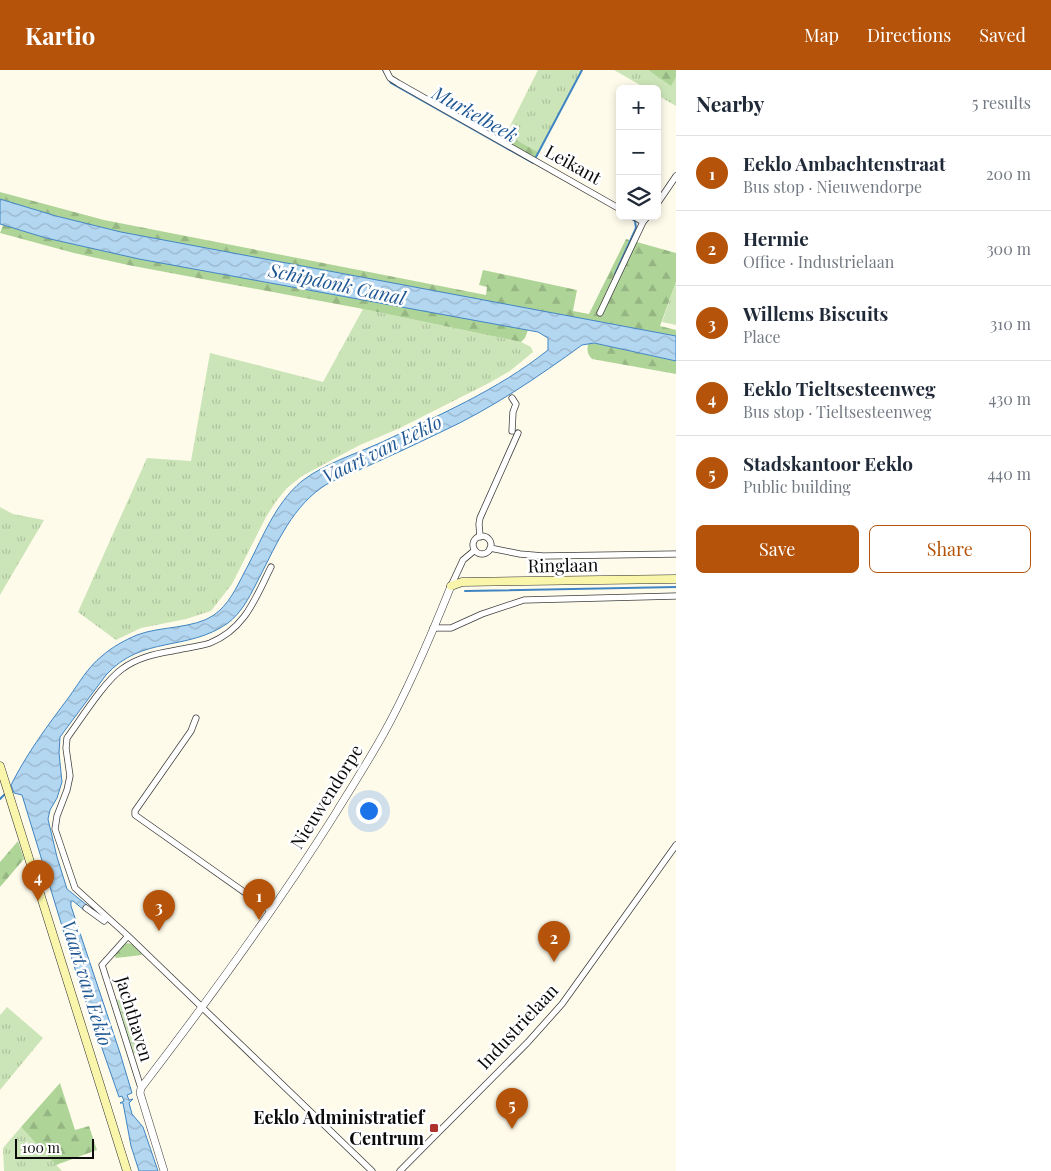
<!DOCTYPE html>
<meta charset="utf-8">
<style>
:root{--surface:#fff;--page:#f6f6f7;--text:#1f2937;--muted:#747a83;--line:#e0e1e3;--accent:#b45309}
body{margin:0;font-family:"Playfair Display",serif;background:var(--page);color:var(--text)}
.controls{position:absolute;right:15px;top:15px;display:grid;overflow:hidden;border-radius:8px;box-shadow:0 2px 8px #0003}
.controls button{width:45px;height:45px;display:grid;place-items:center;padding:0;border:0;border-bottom:1px solid var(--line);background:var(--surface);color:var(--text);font:25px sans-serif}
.scale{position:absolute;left:15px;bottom:12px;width:79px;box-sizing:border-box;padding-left:5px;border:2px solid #0b0b0b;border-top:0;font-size:14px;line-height:18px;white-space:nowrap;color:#0b0b0b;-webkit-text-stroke:4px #fff;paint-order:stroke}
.you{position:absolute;left:368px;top:740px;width:18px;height:18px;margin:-12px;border:4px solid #fff;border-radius:50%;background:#1a73e8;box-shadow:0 0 0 8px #1a73e833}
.badge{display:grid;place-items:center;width:32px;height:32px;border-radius:50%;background:var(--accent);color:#fff;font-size:16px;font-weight:700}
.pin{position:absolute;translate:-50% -41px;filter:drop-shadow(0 1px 2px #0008)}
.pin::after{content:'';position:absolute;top:26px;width:18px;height:15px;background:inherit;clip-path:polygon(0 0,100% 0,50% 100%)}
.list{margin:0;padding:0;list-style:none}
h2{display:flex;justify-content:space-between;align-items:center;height:65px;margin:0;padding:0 20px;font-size:21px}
h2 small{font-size:16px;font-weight:400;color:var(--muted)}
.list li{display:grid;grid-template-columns:32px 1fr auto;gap:15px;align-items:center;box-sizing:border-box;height:75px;padding:0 20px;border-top:1px solid var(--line)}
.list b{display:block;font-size:19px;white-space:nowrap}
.list p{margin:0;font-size:16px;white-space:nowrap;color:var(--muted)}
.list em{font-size:16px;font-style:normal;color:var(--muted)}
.actions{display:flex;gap:10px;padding:15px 20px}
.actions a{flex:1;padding:11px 0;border:1px solid var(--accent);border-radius:8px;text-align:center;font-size:18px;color:var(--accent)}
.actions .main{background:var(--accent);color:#fff}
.icon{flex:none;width:28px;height:28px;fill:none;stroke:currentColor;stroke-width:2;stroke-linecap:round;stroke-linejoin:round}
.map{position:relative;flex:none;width:676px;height:1101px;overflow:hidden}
header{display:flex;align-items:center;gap:30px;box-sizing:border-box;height:70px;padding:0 25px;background:var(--accent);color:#fff}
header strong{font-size:24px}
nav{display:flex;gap:28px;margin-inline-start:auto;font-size:18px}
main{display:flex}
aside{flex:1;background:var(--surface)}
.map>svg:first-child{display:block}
.grass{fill:url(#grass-tufts)}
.forest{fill:url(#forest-firs)}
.park{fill:url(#park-dots)}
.water{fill:url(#water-waves);stroke:#4085c2}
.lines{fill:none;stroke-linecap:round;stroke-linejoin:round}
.stream{stroke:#4085c2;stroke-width:2}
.minor-casing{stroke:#3e3e3e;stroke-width:7}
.tertiary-casing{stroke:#3e3e3e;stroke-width:8}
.secondary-casing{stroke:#2d2d2d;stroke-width:9}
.minor{stroke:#fff;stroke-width:5.5}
.tertiary{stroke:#fff;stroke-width:7}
.secondary{stroke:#f9f6ab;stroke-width:8}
.poi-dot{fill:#b0322e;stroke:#fff;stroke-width:2}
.labels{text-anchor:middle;stroke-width:5;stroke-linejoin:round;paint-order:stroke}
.street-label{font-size:18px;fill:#0b0b0b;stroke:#fff}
.poi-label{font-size:18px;font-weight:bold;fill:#0b0b0b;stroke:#fff;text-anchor:end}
.water-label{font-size:19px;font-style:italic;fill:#1f5893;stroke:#fff}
</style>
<header>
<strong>Kartio</strong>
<nav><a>Map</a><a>Directions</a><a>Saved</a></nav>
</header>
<main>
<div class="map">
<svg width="676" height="1101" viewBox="0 0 676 1101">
<defs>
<pattern id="grass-tufts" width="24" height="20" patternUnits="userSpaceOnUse" patternTransform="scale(1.25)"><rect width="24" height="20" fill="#cce5b8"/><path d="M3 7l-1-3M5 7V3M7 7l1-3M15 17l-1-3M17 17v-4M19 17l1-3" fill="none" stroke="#aec39d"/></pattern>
<pattern id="forest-firs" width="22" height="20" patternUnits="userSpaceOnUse" patternTransform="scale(1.25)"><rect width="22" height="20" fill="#afd498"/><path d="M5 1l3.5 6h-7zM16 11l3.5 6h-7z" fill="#95b582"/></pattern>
<pattern id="park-dots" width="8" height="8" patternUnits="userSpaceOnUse" patternTransform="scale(1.25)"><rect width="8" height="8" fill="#cce5b8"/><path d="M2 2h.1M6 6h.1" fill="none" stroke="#aec39d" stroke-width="1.8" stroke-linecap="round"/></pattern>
<pattern id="water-waves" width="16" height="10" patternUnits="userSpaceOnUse" patternTransform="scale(1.25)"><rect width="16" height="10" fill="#b3d6f1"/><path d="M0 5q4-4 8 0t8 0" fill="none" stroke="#99b6cd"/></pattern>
</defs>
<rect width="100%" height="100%" fill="#fefbeb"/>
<!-- grass -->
<path class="grass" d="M538,0H583L538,82L506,64Z
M614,0H648L671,15L676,7V36L657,25V19H647Z
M676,212V255L662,252Z
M363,239L521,272L531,277L533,282L510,301L489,313L400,358L360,375L302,406L287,418L277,430L266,447L232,514L211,541L186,549L141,558L116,570L78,542L147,388L191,391L210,283L323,312Z
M0,437L13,444L44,450L0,525Z
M7,937L43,968L0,1020V945Z
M21,1057L62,1101H4L3,1078Z"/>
<!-- forest -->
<path class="forest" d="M648,0H676V7L671,16Z
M506,64L538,82L535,88L502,70Z
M0,122L104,150L486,225L487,217L479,215L483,200L577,220L573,241L589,244L626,169L676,183V212L660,256L676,260V266L121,162L56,146L0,129Z
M3,155L46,168L139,189L528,260L525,268L521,272L358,238L128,195L74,183L0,163Z
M593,273L676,291V304L592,289C587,284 587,280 588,274Z
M18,771L24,789L0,817V792Z
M128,873L133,875L142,885L116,888L114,885L125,874Z
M60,1013L75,1060L89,1056L97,1080L56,1095L21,1057Z"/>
<!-- park -->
<path class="park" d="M124,928L140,981L129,985L113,931Z"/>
<!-- water -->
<path class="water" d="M0,129L56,146L121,162L676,266V291L594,273L582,275C538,307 491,339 441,362C414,375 386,388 359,400C346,406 332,410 321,418C289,441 274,480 256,514C249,528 241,543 228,553C187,582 142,565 106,605L60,667L59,683L62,712L57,728L50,740L48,749L57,787L67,819L88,836L84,840L73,831H71V836L120,983L132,1023L127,1025L129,1030L133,1029L129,1033L132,1044L143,1057L158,1101H139L131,1076L123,1033H120L124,1031L122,1026L119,1027L79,912L22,725L14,723L11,715C27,683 48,655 69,627C79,613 88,597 102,586C112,577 125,570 137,565C160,556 194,559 214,545C228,535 236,519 244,503C261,472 274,434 302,411C324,394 355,384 380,373C437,346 498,320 548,280V268L538,262L139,189L46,168L0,154Z"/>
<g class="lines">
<!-- stream -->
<path class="stream" d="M383,0L391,13L533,93
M536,87L582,0
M615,204L636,158L635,151L627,146
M465,521L676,517
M0,729L5,724"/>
<!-- minor casing -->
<g class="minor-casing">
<path id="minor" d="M386,0L390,8L398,13L620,139
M657,134L676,106
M633,146L643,152
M600,243L643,152L648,146
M512,361L513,342L516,334L512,328
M473 475a9 9 0 1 1 18 0a9 9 0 1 1-18 0Z
M480,467L479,454L480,448L518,363
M490,478L520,484L543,486L676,484
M271,497C255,529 245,559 210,573C198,577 184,578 172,581C154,584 137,588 122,599C104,612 81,649 67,668L66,678L70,706L67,720L57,746L55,759L75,818L128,866L372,1101
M451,516L463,490L475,480
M433,558H451L482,544L524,530L676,526
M196,648L191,661L135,741V745L271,841
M86,838L104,851L107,847
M128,866L102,895L141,1018
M400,1101L528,972L562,934L676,775"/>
</g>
<!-- tertiary casing -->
<g class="tertiary-casing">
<path id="tertiary" d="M164,1101L140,1023L141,1018C210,928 277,837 337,741C353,715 369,690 384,663C410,616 431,566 451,516"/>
</g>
<!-- secondary casing -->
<g class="secondary-casing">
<path id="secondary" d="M451,516L462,512L676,509
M0,696L127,1101"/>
</g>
<!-- minor -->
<use href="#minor" class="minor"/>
<!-- tertiary -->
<use href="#tertiary" class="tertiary"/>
<!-- secondary -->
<use href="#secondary" class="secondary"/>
</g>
<!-- markers -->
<rect class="poi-dot" x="429" y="1053" width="10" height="10" rx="2.5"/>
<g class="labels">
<!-- street labels -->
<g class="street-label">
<text transform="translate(573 95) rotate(29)" y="6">Leikant</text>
<text transform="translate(563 496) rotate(-1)" y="6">Ringlaan</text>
<text transform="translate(327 727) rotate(-58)" y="6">Nieuwendorpe</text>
<text transform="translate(134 949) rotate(73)" y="6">Jachthaven</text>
<text transform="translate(518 957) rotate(-47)" y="6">Industrielaan</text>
</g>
<!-- poi labels -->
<g class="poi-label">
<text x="424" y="1054">Eeklo Administratief<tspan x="424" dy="21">Centrum</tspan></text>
</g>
<!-- water labels -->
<g class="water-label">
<text transform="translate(475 44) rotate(29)" y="7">Murkelbeek</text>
<text transform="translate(337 214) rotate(12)" y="7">Schipdonk Canal</text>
<text transform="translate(382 379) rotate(-26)" y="7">Vaart van Eeklo</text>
<text transform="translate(87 913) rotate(73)" y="7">Vaart van Eeklo</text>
</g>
</g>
</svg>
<div class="controls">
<button>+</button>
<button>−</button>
<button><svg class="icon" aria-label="layers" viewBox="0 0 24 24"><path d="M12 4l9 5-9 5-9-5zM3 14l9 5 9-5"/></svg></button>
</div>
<div class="scale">100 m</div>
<div class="you"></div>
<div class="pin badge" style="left:259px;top:850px">1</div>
<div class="pin badge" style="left:554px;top:892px">2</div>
<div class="pin badge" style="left:159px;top:861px">3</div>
<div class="pin badge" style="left:38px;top:831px">4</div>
<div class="pin badge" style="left:512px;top:1059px">5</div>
</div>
<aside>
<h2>Nearby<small>5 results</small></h2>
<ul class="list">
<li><span class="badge">1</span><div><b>Eeklo Ambachtenstraat</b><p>Bus stop · Nieuwendorpe</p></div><em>200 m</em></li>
<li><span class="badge">2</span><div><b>Hermie</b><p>Office · Industrielaan</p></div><em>300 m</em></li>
<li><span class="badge">3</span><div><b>Willems Biscuits</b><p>Place</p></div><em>310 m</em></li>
<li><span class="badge">4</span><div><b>Eeklo Tieltsesteenweg</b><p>Bus stop · Tieltsesteenweg</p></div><em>430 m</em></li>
<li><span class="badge">5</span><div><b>Stadskantoor Eeklo</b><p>Public building</p></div><em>440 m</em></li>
</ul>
<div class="actions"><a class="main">Save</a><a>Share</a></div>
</aside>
</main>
